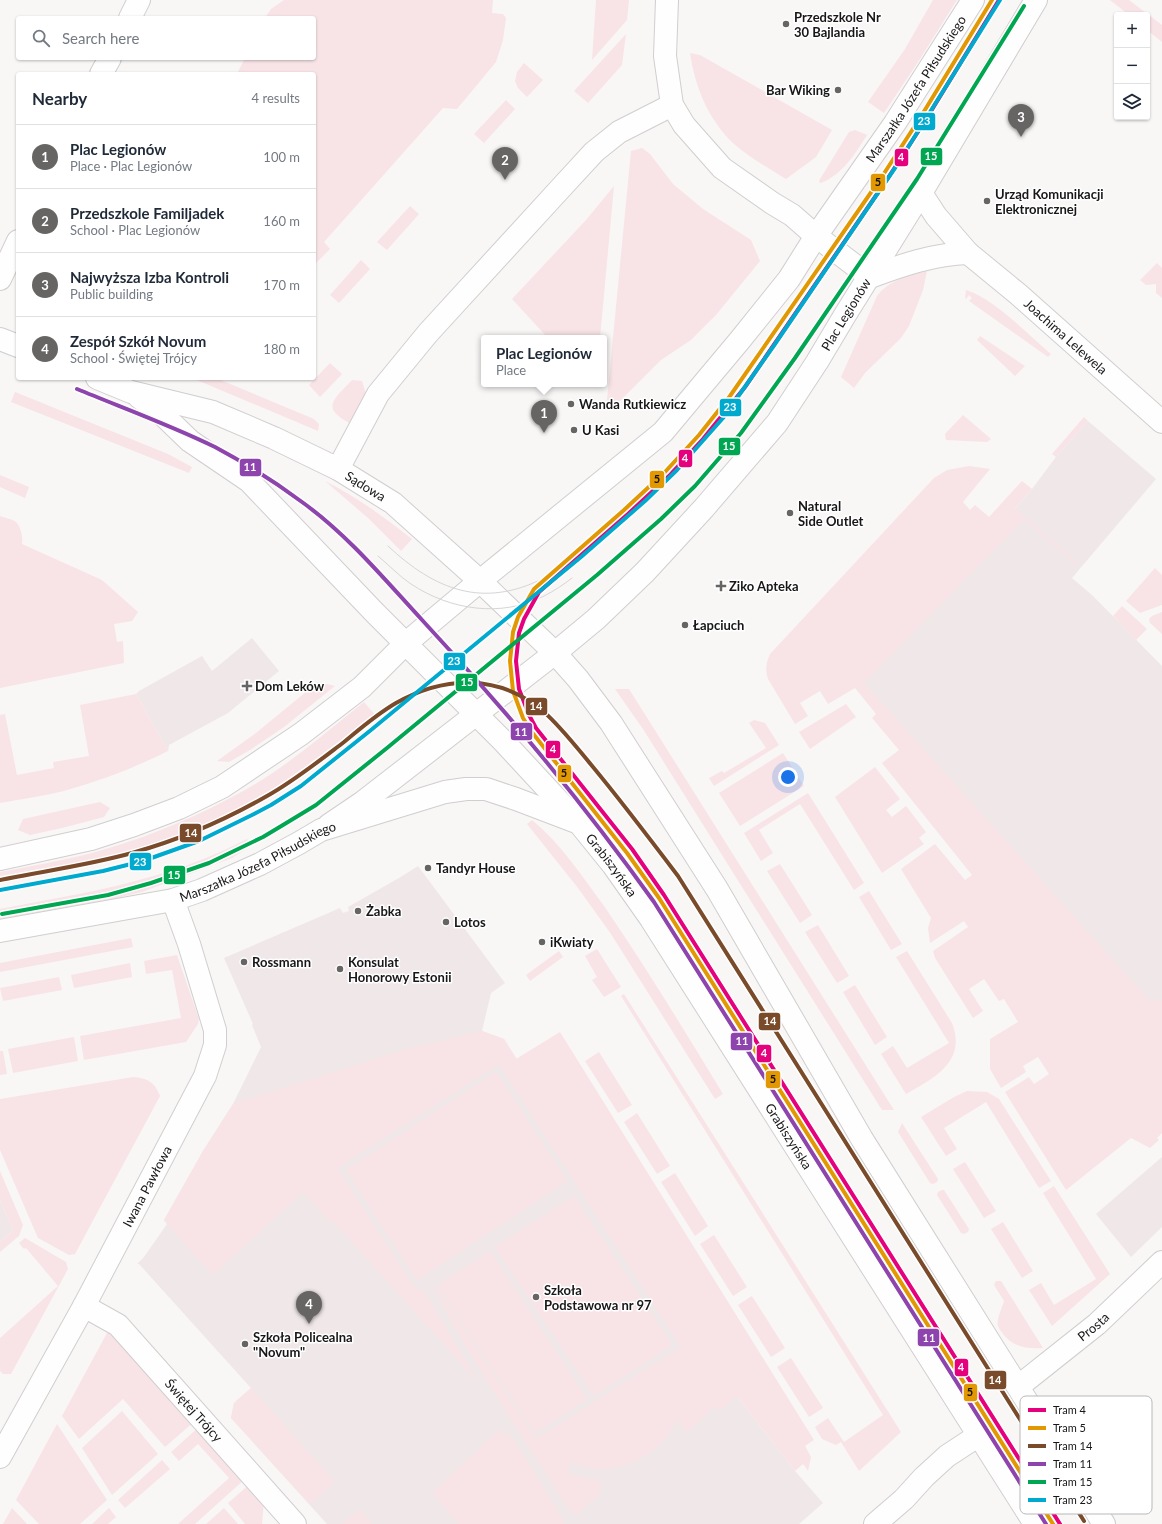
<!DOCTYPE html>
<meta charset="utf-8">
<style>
:root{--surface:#fff;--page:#f2f2f3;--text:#1f2937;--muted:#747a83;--line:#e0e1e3;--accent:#676464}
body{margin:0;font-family:Lato,sans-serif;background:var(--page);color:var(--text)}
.controls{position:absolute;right:12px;top:12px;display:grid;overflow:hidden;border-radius:4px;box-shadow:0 1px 3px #0004}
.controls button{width:36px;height:36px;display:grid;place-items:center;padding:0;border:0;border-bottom:1px solid var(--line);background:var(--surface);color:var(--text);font:20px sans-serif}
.you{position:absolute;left:788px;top:777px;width:14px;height:14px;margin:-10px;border:3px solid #fff;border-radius:50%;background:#1a73e8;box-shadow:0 0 0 6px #1a73e833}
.badge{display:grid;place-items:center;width:26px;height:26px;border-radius:50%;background:var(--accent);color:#fff;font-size:13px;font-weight:700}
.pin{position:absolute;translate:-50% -33px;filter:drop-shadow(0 1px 2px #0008)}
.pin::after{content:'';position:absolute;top:21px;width:14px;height:12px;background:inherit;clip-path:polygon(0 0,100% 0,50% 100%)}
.popup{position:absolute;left:481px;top:335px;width:126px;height:52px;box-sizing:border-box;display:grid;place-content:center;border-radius:4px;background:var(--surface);filter:drop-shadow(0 1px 3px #0005);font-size:13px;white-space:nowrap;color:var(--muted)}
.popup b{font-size:15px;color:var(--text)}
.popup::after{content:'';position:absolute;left:50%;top:100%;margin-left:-8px;border:8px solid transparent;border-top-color:var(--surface)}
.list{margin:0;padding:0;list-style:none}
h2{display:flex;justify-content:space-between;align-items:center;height:52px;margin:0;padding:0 16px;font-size:17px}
h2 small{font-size:13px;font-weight:400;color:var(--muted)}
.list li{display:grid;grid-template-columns:26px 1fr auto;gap:12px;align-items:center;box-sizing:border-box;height:64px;padding:0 16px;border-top:1px solid var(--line)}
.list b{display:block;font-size:15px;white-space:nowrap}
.list p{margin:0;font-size:13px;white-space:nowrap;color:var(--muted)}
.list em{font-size:13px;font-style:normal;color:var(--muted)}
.icon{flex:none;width:22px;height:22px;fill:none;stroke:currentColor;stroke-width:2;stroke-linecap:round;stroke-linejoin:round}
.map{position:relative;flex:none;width:1162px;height:1524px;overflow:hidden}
.search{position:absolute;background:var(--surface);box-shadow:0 1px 3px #0004;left:16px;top:16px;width:300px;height:44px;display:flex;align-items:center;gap:10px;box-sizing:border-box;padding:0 14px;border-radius:4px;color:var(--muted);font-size:15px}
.panel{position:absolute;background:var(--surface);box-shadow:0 1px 3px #0004;left:16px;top:72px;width:300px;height:308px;border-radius:4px}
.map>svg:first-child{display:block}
.built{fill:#f0e7e8}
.green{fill:#f8e4e7}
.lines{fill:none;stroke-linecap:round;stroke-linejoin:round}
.minor-casing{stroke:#d0cece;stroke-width:24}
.tertiary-casing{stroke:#d0cece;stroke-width:24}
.secondary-casing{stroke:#d0cece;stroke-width:24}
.minor{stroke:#fefefe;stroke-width:22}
.tertiary{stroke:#fefefe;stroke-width:22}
.secondary{stroke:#fefefe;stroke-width:22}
.tram{stroke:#d6d5d5;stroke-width:1}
.tram-1-casing{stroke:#fff;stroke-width:7}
.tram-2-casing{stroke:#fff;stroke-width:7}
.tram-3-casing{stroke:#fff;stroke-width:7}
.tram-4-casing{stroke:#fff;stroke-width:7}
.tram-5-casing{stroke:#fff;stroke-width:7}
.tram-6-casing{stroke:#fff;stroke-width:7}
.tram-1{stroke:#e5007d;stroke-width:4}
.tram-2{stroke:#e19802;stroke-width:4}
.tram-3{stroke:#7a4b2a;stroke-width:4}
.tram-4{stroke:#8e44ad;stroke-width:4}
.tram-5{stroke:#00a651;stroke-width:4}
.tram-6{stroke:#00a9ce;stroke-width:4}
.poi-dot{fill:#676464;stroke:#fff;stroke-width:1.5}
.labels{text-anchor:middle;stroke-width:3;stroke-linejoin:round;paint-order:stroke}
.poi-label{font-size:13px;font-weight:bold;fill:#181616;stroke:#fff;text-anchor:start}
.street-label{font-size:13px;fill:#181616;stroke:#fff}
.key{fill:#fff;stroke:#bab9b9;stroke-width:1}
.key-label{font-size:11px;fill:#181616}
.line-badge{stroke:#fff;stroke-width:1.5}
.badge-label{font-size:11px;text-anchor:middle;font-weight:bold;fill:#fff}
.pale-badge-label{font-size:11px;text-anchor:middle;font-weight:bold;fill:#111}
</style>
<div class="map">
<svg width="1162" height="1524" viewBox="0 0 1162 1524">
<rect width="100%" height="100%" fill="#f9f6f6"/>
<!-- built -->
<path class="built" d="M1088,421L1156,479L1072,578L1093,596L1162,666V1021L863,682L1032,489L1056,457Z
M252,638L279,671L228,713L169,745L168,751L136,694L139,691L202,656L212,671Z
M418,866L505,983L491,993L482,1031L504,1039L720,1374L795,1471L823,1503L799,1524H327L231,1418L234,1403L251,1388L139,1264H137L144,1257L167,1224L164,1220L203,1151L233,1104L261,1047L252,1025L253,1024L224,958L340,908L343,913L349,911L348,907L399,878Z
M1162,1157V1227L1131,1257L1096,1214Z
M0,1200L13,1230L0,1242Z"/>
<!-- green -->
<path class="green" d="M284,0H493L492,13L503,14L506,18L503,40L496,62L457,109L443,108L324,242L330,249L314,265V74H237L245,58H314V18H265L271,9Z
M596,0H629L627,20L592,60Z
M933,0H957L918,62L884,113L868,102L905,49Z
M1110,0H1129L1162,25V42L1147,30V15H1129Z
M626,34L622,65L588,103L574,91Z
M690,53L700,55L832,130L816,157L786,179C769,168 748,157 733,143C708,119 695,87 690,53Z
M524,63L543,80L527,97L518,88L515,81L517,72Z
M506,100L515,109L484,143L474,134Z
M855,130L867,135C855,154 843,174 821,183L819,182L820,179L849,132Z
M642,148L650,154L673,184L703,209L751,240L760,261L716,315L691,340L661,360L617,404H612L607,400L631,151Z
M614,186L600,338H548L512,299L586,220Z
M410,206L419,214L387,250L377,242Z
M361,260L370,269L339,303L330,295Z
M1157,263L1162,268V298L1156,293V284L1146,285L1140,280Z
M927,271L923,290L909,326L901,338L865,373L854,388L841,377L877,296C889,280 908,276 927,271Z
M966,290C996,300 1026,333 1051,354L1048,357L969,301L972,298L969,295L966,299L965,298Z
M980,336L1025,366L1015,376L977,340Z
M330,363L342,374L320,397L309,385Z
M192,378H216L314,419L319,424L318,431Z
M352,380L362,381L366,394L349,423C344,420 337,416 334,411C327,402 346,387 352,380Z
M15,392L168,454L192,467L189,473L11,402Z
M963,415L991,439L987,442L946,440L945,434Z
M1084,417L1088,421L1056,457L1052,454Z
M969,466L990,469L963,502L970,510L975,505L989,517L1022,481L1032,489L1015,508L1077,562L1075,564L1024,519L864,683L1149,1000L1162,1001V1133L1157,1138L1159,1140L1150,1148L1131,1138L1066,1190L1005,1092L1029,1077L1034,1084L1049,1074L1038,1057L1023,1066L1026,1072L1001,1088L990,1069V1039L1018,1022L1004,999L999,1001L984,979L969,989L983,1011L973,1018L935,958L933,951L968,927L964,921L930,943L928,928L931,918L901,869L935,844L965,880L972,875L882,763L899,750L872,718L876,714L855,688L828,704L820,691L800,703L808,716L795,724L768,679C765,670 766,663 770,654L934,478L947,470Z
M0,475L29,487L25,498L0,487Z
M325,481C357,497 384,517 412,539L401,551L368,518Z
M0,516C5,518 12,519 16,522C21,527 23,538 22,544L102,580L138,612L132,621L114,624L117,642L123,641L124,663L0,688Z
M1155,568L1162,575V605L1140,613L1126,601Z
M1122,606L1147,629L1136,640L1113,616Z
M1162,612V634L1150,623L1149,619L1152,616Z
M318,682L335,686L284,727L250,750L229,762L217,761L256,733Z
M615,689H629L894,1110H882L643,729Z
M136,694L168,751C134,768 100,781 64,791C43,796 21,799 0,803V715L5,714L17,775L54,768L53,762L89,756L80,705Z
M364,702L376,716L360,729L359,728L304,772L284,784L238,811L192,832L118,857L0,880V872C37,865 73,859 109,848C156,834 202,814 245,790C288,766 326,732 364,702Z
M846,704L856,717L810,749L799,732Z
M754,720L765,723L779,745L714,786L709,778L722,771L724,773L766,748L749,723Z
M783,753L804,786L740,826L719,793Z
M875,767L900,799L886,810L892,817L906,806L926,832L919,838L924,844L882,873L835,797Z
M808,793L864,883L854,890L800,804L759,830L773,853L761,861L744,833Z
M100,802L110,808L104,817L62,828L30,835L18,830L23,819Z
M532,820C561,844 582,876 604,906C646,967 684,1030 723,1094L715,1099L611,934L578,888L527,824Z
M247,839L251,846L232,858L142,892L112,899L0,919V909C84,893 170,880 247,839Z
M780,864L812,915L800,923L767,871Z
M869,891L902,944L891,950L859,897Z
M818,925L849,976L837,983L805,932Z
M131,938L133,947L0,972V963Z
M597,949L621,987L604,997L592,980L597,977L585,956Z
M559,951L563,957L530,981L526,975Z
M907,951L952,1023C967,1062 934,1078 906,1094L881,1054L893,1046L907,1068L949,1043L896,957Z
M177,955L199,1019L198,1024L186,1042L84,1060L80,1036L181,1018L172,970L146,974L144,961Z
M130,963L132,977L74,988L71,975Z
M59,977L62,990L3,1001L0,988Z
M855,985L887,1037L875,1045L843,992Z
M624,994L901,1432L859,1471L841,1442L836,1445L822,1439L815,1427L828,1418L844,1442L883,1415L621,996Z
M482,1031L504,1039L516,1059L560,1032L814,1440L805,1446L811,1457L808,1471L803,1464L795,1471L737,1396L719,1411L714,1406L687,1433L677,1419C666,1448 633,1468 603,1469C591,1469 581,1465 570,1462L568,1473L583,1478L600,1480L601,1493L577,1514L570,1511C523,1437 473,1365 434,1287L436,1285L536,1439L681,1347L499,1064L337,1168L415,1288L424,1292L479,1383L332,1220L330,1222L303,1192L213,1275L169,1226L170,1224L168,1222L167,1224L164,1220L203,1151L233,1104L403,1050Z
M74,1037L78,1061L13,1073L8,1049Z
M0,1051H3L7,1074L0,1075Z
M599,1052L632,1105L618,1113L585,1061Z
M496,1072L567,1181L417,1280L346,1170Z
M133,1077C147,1078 155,1082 160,1096L75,1254L69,1255L38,1238L0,1150V1099Z
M967,1091L987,1092L999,1099L1051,1181L1039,1188L986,1102L944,1128L957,1149L946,1156L921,1117L954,1097Z
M637,1113L670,1166L657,1174L624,1122Z
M902,1123L938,1179L937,1182L933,1184L930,1183L898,1132Z
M965,1162L996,1211L984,1218L953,1169Z
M0,1171L23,1225L19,1236L0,1252V1242L13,1230L0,1200Z
M675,1173L708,1226L695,1236L661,1182Z
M1054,1186L1110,1274L1052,1326L1029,1290L1041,1283L1054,1305L1096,1279L1043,1193Z
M942,1190H944L969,1229L968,1232L964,1234L961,1233L937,1195L938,1192Z
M574,1196L672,1345L594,1396L495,1247Z
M1003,1222L1033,1271L1022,1278L991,1229Z
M714,1235L747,1287L733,1296L700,1244Z
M25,1238L66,1262L68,1269L11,1374H3L0,1371V1338L58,1286L26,1248L24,1249L19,1243Z
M490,1251L587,1399L535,1433L438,1285Z
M996,1281H1001L1043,1348C1027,1349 1013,1347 1003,1334C1002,1332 999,1329 998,1326C996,1320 1002,1308 1004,1301L994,1285Z
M752,1296L785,1348L771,1357L738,1305Z
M107,1333H112L195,1421L165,1447L123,1399L79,1439L62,1416Z
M791,1358L823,1408L809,1417L777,1367Z
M251,1388L335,1482L310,1504L231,1418L234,1403Z
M122,1411L158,1454L112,1495L82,1448Z
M57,1424L107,1500L80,1524H39L16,1500Z
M200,1426L246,1478L195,1524H178L229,1478L198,1444L179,1461L171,1452Z
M499,1430L512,1437L564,1521V1524H459L432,1493Z
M162,1460L170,1469L125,1508L118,1500Z
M251,1483L264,1500L262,1524H245L228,1503Z
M12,1508L27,1524H3Z
M109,1508L116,1517L108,1524H92Z
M224,1508L238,1524H206Z
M359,1510L372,1524H343Z"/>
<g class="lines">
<!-- minor casing -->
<g class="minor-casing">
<g id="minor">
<path d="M667,0L665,56L672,105L684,125L722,168L772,203L792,215L816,236L870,277C902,265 934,254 968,253"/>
<path d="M130,18L139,0"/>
<path d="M101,74L110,58"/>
<path id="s1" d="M921,193L936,216L968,253L1018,294L1162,422"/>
<path d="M0,279L18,241"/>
<path d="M338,469L378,394L428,333L559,190L594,152L619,132L672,105"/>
<path id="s2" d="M84,1306L118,1325L295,1524"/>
<path id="s3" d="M1019,1386L1097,1324L1162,1262"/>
<path id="s4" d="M0,1457L84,1306L205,1076L215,1045V1030L189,944L173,900"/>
<path d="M875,1524L904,1499L924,1477L947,1456L979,1435"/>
</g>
</g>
<!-- tertiary casing -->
<g class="tertiary-casing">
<g id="tertiary">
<path d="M0,339L18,346"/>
<path id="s5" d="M97,378L131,392L213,412L274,438L338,469L393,503L480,581L663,432L740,340L789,279L816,236L895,123L973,0"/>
<path d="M139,397L161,413L190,441L249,481L375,613L504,742L579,823"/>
<path id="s6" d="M329,825L363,802L555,653L596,619L645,572L704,508L777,423L817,362L845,315L921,193L1036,0"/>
</g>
</g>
<!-- secondary casing -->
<g class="secondary-casing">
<g id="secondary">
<path d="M0,859L91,839L134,825L179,808L222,787L301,734L362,687L405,644L480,581L555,653L578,679L611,723L717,889L862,1139L1104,1524"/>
<path id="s7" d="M0,931L173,900L202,890L260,864L299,843L321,830L445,792L466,789H486L516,799L579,823L613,865L651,919L1035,1524"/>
</g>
</g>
<!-- minor -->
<use href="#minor" class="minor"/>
<!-- tertiary -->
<use href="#tertiary" class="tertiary"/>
<!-- secondary -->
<use href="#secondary" class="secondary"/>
<!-- tram -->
<path class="tram" d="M388,546C435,590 483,609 544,578C556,572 567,564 578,556
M378,556C389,565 399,576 411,584C450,610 501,618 544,596C554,591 563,585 572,578"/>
<!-- tram-1 casing -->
<g class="tram-1-casing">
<path id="tram-1" d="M999,0L925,121L888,178L745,387L703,439L669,476L628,514L539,592L524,619L519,633L516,661L519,689L529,715L536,728L632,849L664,895L1060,1524"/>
</g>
<!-- tram-2 casing -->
<g class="tram-2-casing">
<path id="tram-2" d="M992,0L920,118L883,175L730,396L699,435L665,472L624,510L534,589L518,617L513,632L510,661L513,691L523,718L531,731L627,853L659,898L1053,1524"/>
</g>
<!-- tram-3 casing -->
<g class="tram-3-casing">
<path id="tram-3" d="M0,880C44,871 89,865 132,853C179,840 225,820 267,796C294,781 319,761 344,742C361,728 377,714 396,703C445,675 500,674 544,712C562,728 577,748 593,767C622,802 650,839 678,876L1084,1521"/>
</g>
<!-- tram-4 casing -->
<g class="tram-4-casing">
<path id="tram-4" d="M77,389C123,408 170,425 215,447C245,463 275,482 302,502C348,535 385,580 423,621C506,710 583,803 654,902L1046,1524"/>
</g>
<!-- tram-5 casing -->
<g class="tram-5-casing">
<path id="tram-5" d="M2,914L108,895L151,883L209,863L263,837L283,825L316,805L387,748L597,575L661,519L695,486L741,433L795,358L917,179L1024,6"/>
</g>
<!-- tram-6 casing -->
<g class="tram-6-casing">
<path id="tram-6" d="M0,890L103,871L143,861L199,841L252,815L271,805L301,786L371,730L581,557L645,501L677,470L723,418L775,344L897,165L1000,0"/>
</g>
<!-- tram-1 -->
<use href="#tram-1" class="tram-1"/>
<!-- tram-2 -->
<use href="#tram-2" class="tram-2"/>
<!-- tram-3 -->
<use href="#tram-3" class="tram-3"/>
<!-- tram-4 -->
<use href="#tram-4" class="tram-4"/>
<!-- tram-5 -->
<use href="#tram-5" class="tram-5"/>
<!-- tram-6 -->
<use href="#tram-6" class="tram-6"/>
</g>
<!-- markers -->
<g class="poi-dot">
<circle cx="786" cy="24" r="4"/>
<circle cx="838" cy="90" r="4"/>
<circle cx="987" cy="201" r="4"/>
<circle cx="571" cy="404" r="4"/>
<circle cx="574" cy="430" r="4"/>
<circle cx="790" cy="513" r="4"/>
<path d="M719 580h4v4h4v4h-4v4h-4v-4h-4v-4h4z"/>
<circle cx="685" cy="625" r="4"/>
<path d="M245 680h4v4h4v4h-4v4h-4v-4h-4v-4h4z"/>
<circle cx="428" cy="868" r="4"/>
<circle cx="358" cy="911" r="4"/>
<circle cx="446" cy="922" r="4"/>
<circle cx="542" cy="942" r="4"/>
<circle cx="244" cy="962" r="4"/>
<circle cx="340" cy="969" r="4"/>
<circle cx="536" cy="1297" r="4"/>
<circle cx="245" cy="1344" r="4"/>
</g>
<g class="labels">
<!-- poi labels -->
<g class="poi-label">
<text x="794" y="22">Przedszkole Nr<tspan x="794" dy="15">30 Bajlandia</tspan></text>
<text x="830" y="95" text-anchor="end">Bar Wiking</text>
<text x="995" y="199">Urząd Komunikacji<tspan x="995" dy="15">Elektronicznej</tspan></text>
<text x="579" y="409">Wanda Rutkiewicz</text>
<text x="582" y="435">U Kasi</text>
<text x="798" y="511">Natural<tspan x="798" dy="15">Side Outlet</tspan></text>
<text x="729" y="591">Ziko Apteka</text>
<text x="693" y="630">Łapciuch</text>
<text x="255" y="691">Dom Leków</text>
<text x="436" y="873">Tandyr House</text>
<text x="366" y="916">Żabka</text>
<text x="454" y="927">Lotos</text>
<text x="550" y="947">iKwiaty</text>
<text x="252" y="967">Rossmann</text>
<text x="348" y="967">Konsulat<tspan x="348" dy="15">Honorowy Estonii</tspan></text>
<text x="544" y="1295">Szkoła<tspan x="544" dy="15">Podstawowa nr 97</tspan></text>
<text x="253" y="1342">Szkoła Policealna<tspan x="253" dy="15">"Novum"</tspan></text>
</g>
<!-- street labels -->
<g class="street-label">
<text dy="5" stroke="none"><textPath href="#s5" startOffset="1103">Marszałka Józefa Piłsudskiego</textPath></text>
<text dy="5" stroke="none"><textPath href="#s6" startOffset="733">Plac Legionów</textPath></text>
<text dy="5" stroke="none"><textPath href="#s1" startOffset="205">Joachima Lelewela</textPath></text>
<text dy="5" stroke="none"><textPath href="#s5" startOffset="291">Sądowa</textPath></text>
<text dy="5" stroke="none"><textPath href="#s7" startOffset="269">Marszałka Józefa Piłsudskiego</textPath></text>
<text dy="5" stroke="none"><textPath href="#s7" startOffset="663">Grabiszyńska</textPath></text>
<text dy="5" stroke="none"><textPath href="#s7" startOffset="987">Grabiszyńska</textPath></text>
<text dy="5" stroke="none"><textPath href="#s4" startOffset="308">Iwana Pawłowa</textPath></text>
<text dy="5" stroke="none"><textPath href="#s3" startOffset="95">Prosta</textPath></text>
<text dy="5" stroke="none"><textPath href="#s2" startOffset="153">Świętej Trójcy</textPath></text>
</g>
</g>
<!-- legend -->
<rect x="1020" y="1396" width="132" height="118" rx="6" class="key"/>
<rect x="1028" y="1408" width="18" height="4" fill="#e5007d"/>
<rect x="1028" y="1426" width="18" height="4" fill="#e19802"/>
<rect x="1028" y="1444" width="18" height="4" fill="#7a4b2a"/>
<rect x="1028" y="1462" width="18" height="4" fill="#8e44ad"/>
<rect x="1028" y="1480" width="18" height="4" fill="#00a651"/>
<rect x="1028" y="1498" width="18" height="4" fill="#00a9ce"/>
<g class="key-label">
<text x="1053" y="1414">Tram 4</text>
<text x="1053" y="1432">Tram 5</text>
<text x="1053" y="1450">Tram 14</text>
<text x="1053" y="1468">Tram 11</text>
<text x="1053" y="1486">Tram 15</text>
<text x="1053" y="1504">Tram 23</text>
</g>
<g class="line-badge">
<rect x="913" y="112" width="23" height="19" rx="4" fill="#00a9ce"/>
<rect x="920" y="147" width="23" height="19" rx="4" fill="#00a651"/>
<rect x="894" y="148" width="15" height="19" rx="4" fill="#e5007d"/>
<rect x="870" y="173" width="16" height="19" rx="4" fill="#e19802"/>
<rect x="719" y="398" width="23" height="19" rx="4" fill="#00a9ce"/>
<rect x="718" y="437" width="23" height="19" rx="4" fill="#00a651"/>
<rect x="678" y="449" width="15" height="19" rx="4" fill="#e5007d"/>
<rect x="239" y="458" width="23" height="19" rx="4" fill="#8e44ad"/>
<rect x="649" y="470" width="16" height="19" rx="4" fill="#e19802"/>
<rect x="443" y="652" width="23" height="19" rx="4" fill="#00a9ce"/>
<rect x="455" y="673" width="23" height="19" rx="4" fill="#00a651"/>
<rect x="525" y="697" width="23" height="19" rx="4" fill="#7a4b2a"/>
<rect x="510" y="722" width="23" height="19" rx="4" fill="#8e44ad"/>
<rect x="545" y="740" width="16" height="19" rx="4" fill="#e5007d"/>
<rect x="557" y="764" width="15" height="19" rx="4" fill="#e19802"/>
<rect x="179" y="823" width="23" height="20" rx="4" fill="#7a4b2a"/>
<rect x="129" y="852" width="23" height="19" rx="4" fill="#00a9ce"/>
<rect x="163" y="865" width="23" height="20" rx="4" fill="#00a651"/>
<rect x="758" y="1012" width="23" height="19" rx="4" fill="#7a4b2a"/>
<rect x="730" y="1032" width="23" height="19" rx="4" fill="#8e44ad"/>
<rect x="756" y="1044" width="16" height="19" rx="4" fill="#e5007d"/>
<rect x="765" y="1070" width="16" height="19" rx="4" fill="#e19802"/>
<rect x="917" y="1328" width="23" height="19" rx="4" fill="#8e44ad"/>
<rect x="954" y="1358" width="15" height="19" rx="4" fill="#e5007d"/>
<rect x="984" y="1370" width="23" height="20" rx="4" fill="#7a4b2a"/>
<rect x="963" y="1383" width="15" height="19" rx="4" fill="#e19802"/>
</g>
<g class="badge-label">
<text x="924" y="125">23</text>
<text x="931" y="160">15</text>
<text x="901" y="161">4</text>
<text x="730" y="411">23</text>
<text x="729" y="450">15</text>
<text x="685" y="462">4</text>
<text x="250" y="471">11</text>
<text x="454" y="665">23</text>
<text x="467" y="686">15</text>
<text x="536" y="710">14</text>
<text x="521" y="736">11</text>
<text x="553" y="753">4</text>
<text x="191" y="837">14</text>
<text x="140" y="866">23</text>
<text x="174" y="879">15</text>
<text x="770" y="1025">14</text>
<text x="742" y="1045">11</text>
<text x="764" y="1057">4</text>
<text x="929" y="1342">11</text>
<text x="961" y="1371">4</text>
<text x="995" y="1384">14</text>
</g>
<g class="pale-badge-label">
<text x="878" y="186">5</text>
<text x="657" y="483">5</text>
<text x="564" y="777">5</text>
<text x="773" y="1083">5</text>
<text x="970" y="1396">5</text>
</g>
</svg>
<div class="controls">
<button>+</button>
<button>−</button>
<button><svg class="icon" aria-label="layers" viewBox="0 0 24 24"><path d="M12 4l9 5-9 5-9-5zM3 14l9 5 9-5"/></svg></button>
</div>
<div class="you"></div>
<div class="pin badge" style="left:544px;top:433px">1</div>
<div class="popup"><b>Plac Legionów</b>Place</div>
<div class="pin badge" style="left:505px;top:180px">2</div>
<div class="pin badge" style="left:1021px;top:137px">3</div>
<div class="pin badge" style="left:309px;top:1324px">4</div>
<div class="search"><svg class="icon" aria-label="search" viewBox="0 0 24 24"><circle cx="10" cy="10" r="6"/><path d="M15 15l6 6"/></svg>Search here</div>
<section class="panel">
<h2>Nearby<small>4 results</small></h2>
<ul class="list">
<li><span class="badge">1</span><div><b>Plac Legionów</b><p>Place · Plac Legionów</p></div><em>100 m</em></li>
<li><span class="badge">2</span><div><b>Przedszkole Familjadek</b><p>School · Plac Legionów</p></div><em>160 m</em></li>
<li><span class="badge">3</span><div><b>Najwyższa Izba Kontroli</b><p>Public building</p></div><em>170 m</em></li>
<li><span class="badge">4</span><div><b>Zespół Szkół Novum</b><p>School · Świętej Trójcy</p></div><em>180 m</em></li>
</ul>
</section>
</div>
